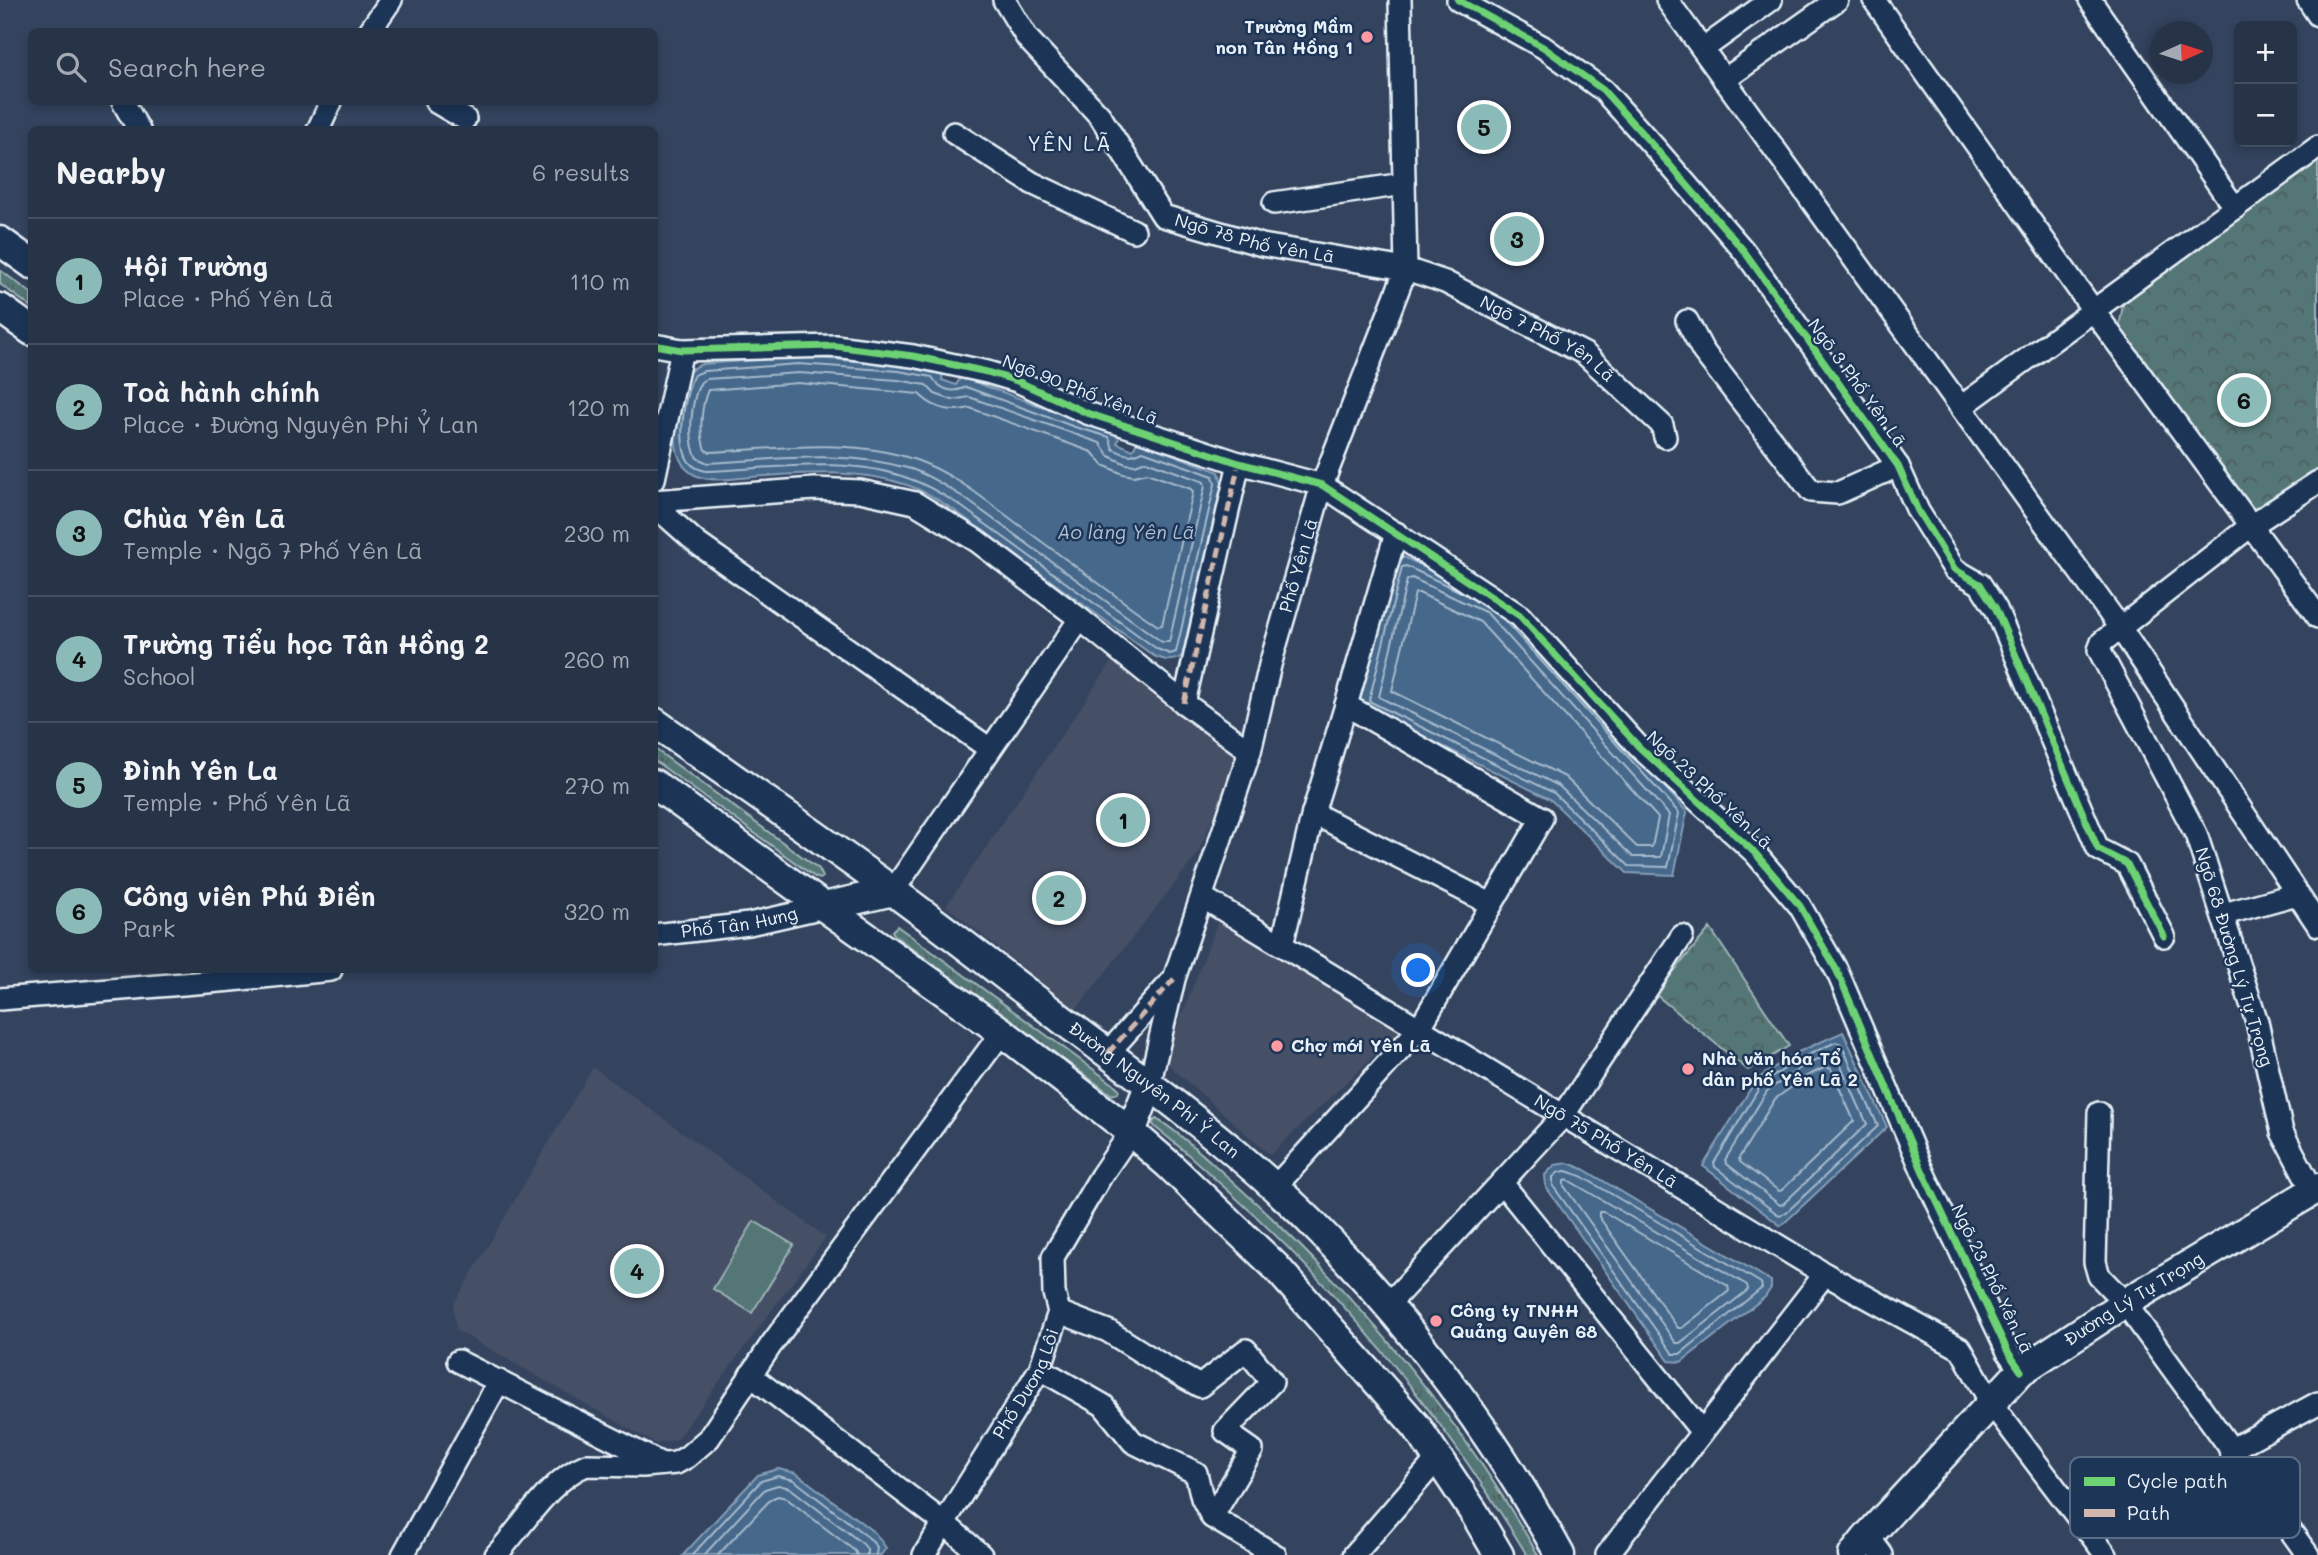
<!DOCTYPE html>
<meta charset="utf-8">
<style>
:root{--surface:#273347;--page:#2f3b4e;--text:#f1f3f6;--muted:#a4aab4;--line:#434e60;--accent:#8bbbb9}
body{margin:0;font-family:Mali,sans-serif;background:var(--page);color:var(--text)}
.controls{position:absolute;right:21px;top:21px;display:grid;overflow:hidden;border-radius:10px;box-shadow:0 4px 10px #0003}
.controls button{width:63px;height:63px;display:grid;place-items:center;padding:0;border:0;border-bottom:2px solid var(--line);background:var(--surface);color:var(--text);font:35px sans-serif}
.compass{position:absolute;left:2150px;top:21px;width:63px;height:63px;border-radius:50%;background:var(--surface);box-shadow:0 4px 10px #0003;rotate:87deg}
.you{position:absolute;left:1419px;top:971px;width:24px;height:24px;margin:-18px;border:5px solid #fff;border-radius:50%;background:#1a73e8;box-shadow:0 0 0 10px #1a73e833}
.badge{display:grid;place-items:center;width:46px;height:46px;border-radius:50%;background:var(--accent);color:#111;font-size:23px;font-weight:700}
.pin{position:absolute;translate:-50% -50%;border:4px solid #fff;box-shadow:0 2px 7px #0006}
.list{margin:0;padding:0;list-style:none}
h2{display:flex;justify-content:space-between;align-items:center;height:91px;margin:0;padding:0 28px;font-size:30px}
h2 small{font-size:23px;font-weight:400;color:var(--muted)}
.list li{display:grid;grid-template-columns:46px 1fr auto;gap:21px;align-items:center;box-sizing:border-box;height:126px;padding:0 28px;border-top:2px solid var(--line)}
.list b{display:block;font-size:26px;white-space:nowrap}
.list p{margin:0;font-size:23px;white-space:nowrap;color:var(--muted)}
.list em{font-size:23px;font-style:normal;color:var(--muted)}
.icon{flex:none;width:38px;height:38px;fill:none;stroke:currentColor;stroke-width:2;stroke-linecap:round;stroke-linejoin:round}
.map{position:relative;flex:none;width:2318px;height:1555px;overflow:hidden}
.search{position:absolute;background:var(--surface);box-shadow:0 4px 10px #0003;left:28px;top:28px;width:630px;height:77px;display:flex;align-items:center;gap:18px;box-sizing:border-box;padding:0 24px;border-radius:10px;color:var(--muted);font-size:26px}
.panel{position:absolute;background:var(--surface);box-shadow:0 4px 10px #0003;left:28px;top:126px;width:630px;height:847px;border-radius:10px}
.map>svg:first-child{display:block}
.built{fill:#444f65}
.grass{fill:url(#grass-tufts);stroke:#9eb4b7;stroke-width:2}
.forest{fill:url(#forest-crowns);stroke:#9eb4b7;stroke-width:2}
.garden{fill:#557676;stroke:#9eb4b7;stroke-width:2}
.water{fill:#44678b;stroke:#869eb7;stroke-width:2}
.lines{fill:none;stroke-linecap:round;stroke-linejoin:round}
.shore{stroke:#a6bacc;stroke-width:2}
.minor-casing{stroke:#e8f1f8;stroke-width:26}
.major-casing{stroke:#e8f1f8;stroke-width:33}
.minor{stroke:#1d3557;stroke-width:21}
.major{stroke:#1d3557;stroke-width:28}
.quiet{stroke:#d1b7ad;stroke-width:5;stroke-dasharray:10 5;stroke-linecap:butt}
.cycleway-casing{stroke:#1d3557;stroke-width:11}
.cycleway{stroke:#6cd273;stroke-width:7}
.poi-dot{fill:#ff9aa2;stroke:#1d3557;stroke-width:2.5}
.labels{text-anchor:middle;stroke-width:5;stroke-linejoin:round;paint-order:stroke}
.poi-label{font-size:18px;font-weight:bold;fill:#e8f1f8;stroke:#1d3557;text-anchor:start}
.street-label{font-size:18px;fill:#e8f1f8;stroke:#1d3557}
.water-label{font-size:19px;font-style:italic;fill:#afc1d2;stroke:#1d3557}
.quarter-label{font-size:21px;letter-spacing:2px;fill:#e8f1f8;stroke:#1d3557}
.key{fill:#1d3557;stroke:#5a6d87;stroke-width:2}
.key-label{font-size:19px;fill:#e8f1f8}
</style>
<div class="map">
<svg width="2318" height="1555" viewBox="0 0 2318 1555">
<defs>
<pattern id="grass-tufts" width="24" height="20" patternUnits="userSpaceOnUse" patternTransform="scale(1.75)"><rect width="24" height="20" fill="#557676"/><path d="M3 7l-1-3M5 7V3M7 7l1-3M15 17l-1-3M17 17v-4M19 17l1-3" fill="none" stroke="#4e5f60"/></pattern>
<pattern id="forest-crowns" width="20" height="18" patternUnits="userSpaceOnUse" patternTransform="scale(1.75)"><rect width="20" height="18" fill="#557676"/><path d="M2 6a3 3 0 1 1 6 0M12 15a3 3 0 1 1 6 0" fill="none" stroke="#4e5f60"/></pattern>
</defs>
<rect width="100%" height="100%" fill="#34445f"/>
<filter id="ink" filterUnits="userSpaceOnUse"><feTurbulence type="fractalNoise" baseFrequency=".0143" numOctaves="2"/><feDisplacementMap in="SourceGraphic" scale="14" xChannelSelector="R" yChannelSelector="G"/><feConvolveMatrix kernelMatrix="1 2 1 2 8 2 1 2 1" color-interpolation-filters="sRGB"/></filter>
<g filter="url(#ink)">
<!-- built -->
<path class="built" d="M1114,658L1240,754L1197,855L1076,1010L946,906Z
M1218,921L1400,1031L1270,1155L1164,1061Z
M593,1067L826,1237L677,1439L656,1444L456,1330L453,1305Z"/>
<!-- grass -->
<path class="grass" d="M0,270L31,293V307L0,284Z
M655,749L819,869L823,877L820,879L815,877L655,761Z
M897,926L1116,1086L1119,1089L1118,1093L1112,1095L895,936L892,931Z
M1156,1119C1174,1127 1213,1164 1230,1179C1350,1287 1458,1414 1538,1555H1527C1444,1418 1344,1294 1224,1187C1202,1167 1180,1146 1156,1128L1152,1123Z"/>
<!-- forest -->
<path class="forest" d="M2318,160V472L2257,515L2244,508L2119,328L2123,304Z
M1710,928L1789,1046L1748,1070L1655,994Z"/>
<!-- garden -->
<path class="garden" d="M754,1221L794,1245L752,1313L713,1289Z"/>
<!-- water -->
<path class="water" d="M798,357L900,364L943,371L942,380L956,385L961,377L1078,420L1121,433L1117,443L1133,450L1137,441L1219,472L1222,484L1182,656C1172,663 1164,660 1154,656L954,510C939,501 924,490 907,485C861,469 811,473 764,476C743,477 713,484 695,475C671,463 674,429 678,407C682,386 680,373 702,364Z
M1397,554L1496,600L1687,812L1674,875L1627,873L1550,799L1359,705Z
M1843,1032L1887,1127L1781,1226L1703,1166L1756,1080L1794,1054Z
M1568,1163L1583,1169L1771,1281V1288L1765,1297L1681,1362L1669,1361L1546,1187L1545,1175L1555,1165Z
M778,1469L796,1473L875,1533L886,1548L881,1555H683L758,1475Z"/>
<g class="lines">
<!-- shore -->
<path class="shore" d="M798,364L899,371L932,377C940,390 953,394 966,387L1075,427L1109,437L1113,449C1128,456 1130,457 1143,451L1213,476L1215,484L1176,652L1170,654L1157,649L958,504C943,495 928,485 910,479C846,455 773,469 706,471C701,470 695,468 691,464C675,448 684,393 694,375L704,371Z
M799,373L898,380L926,385L935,394L952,400L969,397L1100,443L1109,456L1126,464L1135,465L1146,461L1204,482L1205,486L1169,642H1162L963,497C946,487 930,475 911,469C845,449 775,460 708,463L697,458C687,441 691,398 701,382L706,379Z
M798,383L919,394C933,408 951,413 970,408L1092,452L1103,465L1123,474L1134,476L1147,473L1191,489L1193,492L1162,625L1158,626L1135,610C1095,581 1055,551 1015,522C984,499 953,473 916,460C851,437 777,449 710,452L705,450C699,433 701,406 708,390Z
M1412,578L1487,613L1669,815L1661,857H1633L1559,786L1379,697L1407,580Z
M1461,592L1406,566L1402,567L1369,701L1554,793L1629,866L1668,867L1679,813L1505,621
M1415,593H1419L1480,622L1658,818L1652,847H1637L1565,777L1392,691Z
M1836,1042L1841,1044L1878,1126L1788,1211L1780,1216L1715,1167L1714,1163L1761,1085L1797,1060Z
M1832,1053L1836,1055L1867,1124L1783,1204L1780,1205L1727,1164L1725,1160L1767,1091L1802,1067Z
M1826,1067L1831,1069L1854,1121L1782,1190L1779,1191L1740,1162L1739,1158L1775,1099L1807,1076Z
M1566,1171L1581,1176L1761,1283L1762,1288L1680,1354H1673L1553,1186V1177L1559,1172Z
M1568,1180L1747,1285L1748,1290L1680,1343H1676L1564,1186V1181Z
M1599,1212H1604L1728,1286L1729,1291L1682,1328H1678L1599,1217Z
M692,1555L761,1481L778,1476L794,1480L869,1538L877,1547L876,1555
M704,1555L765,1489L778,1485L790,1488L863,1544L867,1549V1555
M718,1555L771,1499L778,1496L786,1498L855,1551L857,1555"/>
<!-- minor casing -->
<g class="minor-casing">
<g id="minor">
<path id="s1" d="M1004,0L1027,38L1100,116L1163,216L1262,245L1406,269L1445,282L1585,354L1662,425L1665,437"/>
<path d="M1458,0L1543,47L1603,90L1656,149L1744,251L1898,466L1918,511L1954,569L1980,584L1996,609L2098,849L2127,864L2164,936"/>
<path d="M1667,0L2121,629L2318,925"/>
<path d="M1874,0L2093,310L2318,617"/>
<path d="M2090,0L2235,208"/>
<path d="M2308,0L2318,15"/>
<path d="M369,32L391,0"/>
<path d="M1703,49L1771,0"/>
<path d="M1724,80L1837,0"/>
<path d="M123,102L139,130"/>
<path d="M436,102L465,119"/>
<path d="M318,130L331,102"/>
<path d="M954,133L1032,183L1134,231"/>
<path d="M1274,203L1404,184"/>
<path d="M1687,321L1703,351L1811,491L1838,493L1898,466"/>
<path d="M654,345L682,350L835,346L913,356L987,372L1017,381L1087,413L1239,463L1322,485L1520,616L1639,747L1755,853L1800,906L1837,971L1922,1170L2008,1352L2021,1371"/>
<path d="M1961,407L2318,147"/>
<path d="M654,479L682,350"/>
<path d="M654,501L814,489L860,491L915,503L977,541L1080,619"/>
<path d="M654,505L698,544L990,749"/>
<path d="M1184,703L1239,463"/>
<path d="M1313,813L1491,904"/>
<path d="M893,891L1080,619L1184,703L1250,751"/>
<path id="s2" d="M1202,897L1825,1274L1961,1349L1991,1403L2106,1555"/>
<path d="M2224,914L2297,894"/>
<path id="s3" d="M654,935L749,924L824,907"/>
<path d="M1282,945L1313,813L1346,705"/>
<path d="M0,999L232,980L331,970"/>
<path d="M1108,1053L1173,980"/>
<path id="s4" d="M1149,1086L1174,979L1250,751L1270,665L1322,485L1406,269L1400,0"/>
<path d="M2099,1113L2095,1262L2099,1276L2125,1303L2308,1555"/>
<path d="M1502,1183L1702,1432"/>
<path d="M1275,1187L1419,1029L1542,818L1346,705L1396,533"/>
<path d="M2313,1191L2282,1132L2257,1022L2196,834L2099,650L2102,642L2252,525L2318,482"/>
<path d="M1387,1306L1563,1116L1682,936"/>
<path d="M1059,1312L1108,1331L1162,1365L1200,1386L1246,1350L1272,1382L1225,1431L1252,1450L1212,1517"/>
<path d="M458,1361L662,1464"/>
<path d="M1040,1369L1103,1405L1133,1442L1196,1473L1202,1498L1212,1517L1275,1555"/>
<path d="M750,1375L944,1523L981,1555"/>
<path d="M2230,1450L2318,1403"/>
<path d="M1868,1536L1882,1555"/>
<path d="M403,1555L499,1381"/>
<path d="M496,1555C523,1526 549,1480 586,1465L643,1466L676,1463L687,1457L709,1438L771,1345L1002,1032"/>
<path id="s5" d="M924,1555L1040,1369L1059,1312L1054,1293L1053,1257L1101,1176L1131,1132"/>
<path d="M1354,1555L1438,1458"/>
<path d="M1607,1555L1825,1274"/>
</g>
</g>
<!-- major casing -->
<g class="major-casing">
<g id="major">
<path d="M0,241L32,264"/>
<path d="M0,308L32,331"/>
<path id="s6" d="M654,722C734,779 815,834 894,892C953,935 1010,980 1068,1024C1149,1084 1239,1150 1310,1221C1409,1320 1493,1433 1560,1555"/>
<path d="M654,784L824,907L1002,1032L1131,1132L1169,1165L1276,1267L1417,1427L1475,1514L1499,1555"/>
<path d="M824,907L893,891"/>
<path d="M1131,1132L1149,1086"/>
<path id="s7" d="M1853,1555L1868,1536L2021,1371L2125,1303L2318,1188"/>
</g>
</g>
<!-- minor -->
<use href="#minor" class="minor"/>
<!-- major -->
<use href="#major" class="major"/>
<!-- quiet -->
<path class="quiet" d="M1184,703L1239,463
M1108,1053L1174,979"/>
<!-- cycleway casing -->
<g class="cycleway-casing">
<path id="cycleway" d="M1458,0L1543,47L1603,90L1656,149L1744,251L1898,466L1918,511L1954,569L1980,584L1996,609L2098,849L2127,864L2164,936
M654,345L682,350L835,346L913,356L987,372L1017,381L1087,413L1239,463L1322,485L1520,616L1639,747L1755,853L1800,906L1837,971L1922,1170L2008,1352L2021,1371"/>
</g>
<!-- cycleway -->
<use href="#cycleway" class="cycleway"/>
</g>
</g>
<!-- markers -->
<g class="poi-dot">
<circle cx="1367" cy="37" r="7"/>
<circle cx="1277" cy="1046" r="7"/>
<circle cx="1688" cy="1069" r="7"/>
<circle cx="1436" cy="1321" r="7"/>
</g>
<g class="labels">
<!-- poi labels -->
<g class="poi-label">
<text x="1353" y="33" text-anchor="end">Trường Mầm<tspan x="1353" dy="21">non Tân Hồng 1</tspan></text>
<text x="1291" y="1052">Chợ mới Yên Lã</text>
<text x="1702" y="1065">Nhà văn hóa Tổ<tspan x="1702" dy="21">dân phố Yên Lã 2</tspan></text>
<text x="1450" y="1317">Công ty TNHH<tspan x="1450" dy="21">Quảng Quyên 68</tspan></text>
</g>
<!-- street labels -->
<g class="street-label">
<text dy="6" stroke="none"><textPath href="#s1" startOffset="364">Ngõ 78 Phố Yên Lã</textPath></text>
<text dy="6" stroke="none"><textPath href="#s1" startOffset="677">Ngõ 7 Phố Yên Lã</textPath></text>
<text transform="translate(1857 383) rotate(54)" y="6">Ngõ 3 Phố Yên Lã</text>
<text transform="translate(1080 390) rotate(21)" y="6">Ngõ 90 Phố Yên Lã</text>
<text dy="6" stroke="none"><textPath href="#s4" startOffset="542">Phố Yên Lã</textPath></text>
<text transform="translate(1709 790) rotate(43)" y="6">Ngõ 23 Phố Yên Lã</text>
<text dy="6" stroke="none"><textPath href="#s3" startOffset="86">Phố Tân Hưng</textPath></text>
<text transform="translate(2234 957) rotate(73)" y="6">Ngõ 68 Đường Lý Tự Trọng</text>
<text dy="6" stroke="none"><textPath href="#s6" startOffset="621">Đường Nguyên Phi Ỷ Lan</textPath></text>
<text dy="6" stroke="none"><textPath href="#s2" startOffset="472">Ngõ 75 Phố Yên Lã</textPath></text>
<text transform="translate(1992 1279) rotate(64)" y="6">Ngõ 23 Phố Yên Lã</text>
<text dy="6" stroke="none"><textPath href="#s7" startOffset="383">Đường Lý Tự Trọng</textPath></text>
<text dy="6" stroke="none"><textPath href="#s5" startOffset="200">Phố Dương Lôi</textPath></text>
</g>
<!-- water labels -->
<g class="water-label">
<text x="1126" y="539">Ao làng Yên Lã</text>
</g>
<!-- quarter labels -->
<g class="quarter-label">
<text x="1070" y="151">YÊN LÃ</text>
</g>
</g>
<!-- legend -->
<rect x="2070" y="1457" width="230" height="81" rx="10" class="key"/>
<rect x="2084" y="1477" width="31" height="9" fill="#6cd273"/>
<rect x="2084" y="1509" width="31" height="8" fill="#d1b7ad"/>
<g class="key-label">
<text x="2127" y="1488">Cycle path</text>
<text x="2127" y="1520">Path</text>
</g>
</svg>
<div class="controls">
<button>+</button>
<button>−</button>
</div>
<svg class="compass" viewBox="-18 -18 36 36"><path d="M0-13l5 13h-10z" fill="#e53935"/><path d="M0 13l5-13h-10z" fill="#a4aab4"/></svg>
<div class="you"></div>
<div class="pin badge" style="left:1123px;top:820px">1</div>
<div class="pin badge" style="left:1059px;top:898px">2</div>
<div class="pin badge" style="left:1517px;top:239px">3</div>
<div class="pin badge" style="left:637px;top:1271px">4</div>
<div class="pin badge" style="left:1484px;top:127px">5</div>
<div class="pin badge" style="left:2244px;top:400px">6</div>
<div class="search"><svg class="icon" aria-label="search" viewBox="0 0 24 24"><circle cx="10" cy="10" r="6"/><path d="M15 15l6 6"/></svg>Search here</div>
<section class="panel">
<h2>Nearby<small>6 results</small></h2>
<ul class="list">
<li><span class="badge">1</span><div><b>Hội Trường</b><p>Place · Phố Yên Lã</p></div><em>110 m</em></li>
<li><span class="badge">2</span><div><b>Toà hành chính</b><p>Place · Đường Nguyên Phi Ỷ Lan</p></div><em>120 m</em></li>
<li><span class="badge">3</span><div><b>Chùa Yên Lã</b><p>Temple · Ngõ 7 Phố Yên Lã</p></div><em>230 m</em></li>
<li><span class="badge">4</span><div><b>Trường Tiểu học Tân Hồng 2</b><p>School</p></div><em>260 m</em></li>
<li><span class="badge">5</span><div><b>Đình Yên La</b><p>Temple · Phố Yên Lã</p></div><em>270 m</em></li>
<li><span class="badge">6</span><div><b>Công viên Phú Điền</b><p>Park</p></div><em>320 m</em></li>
</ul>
</section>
</div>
